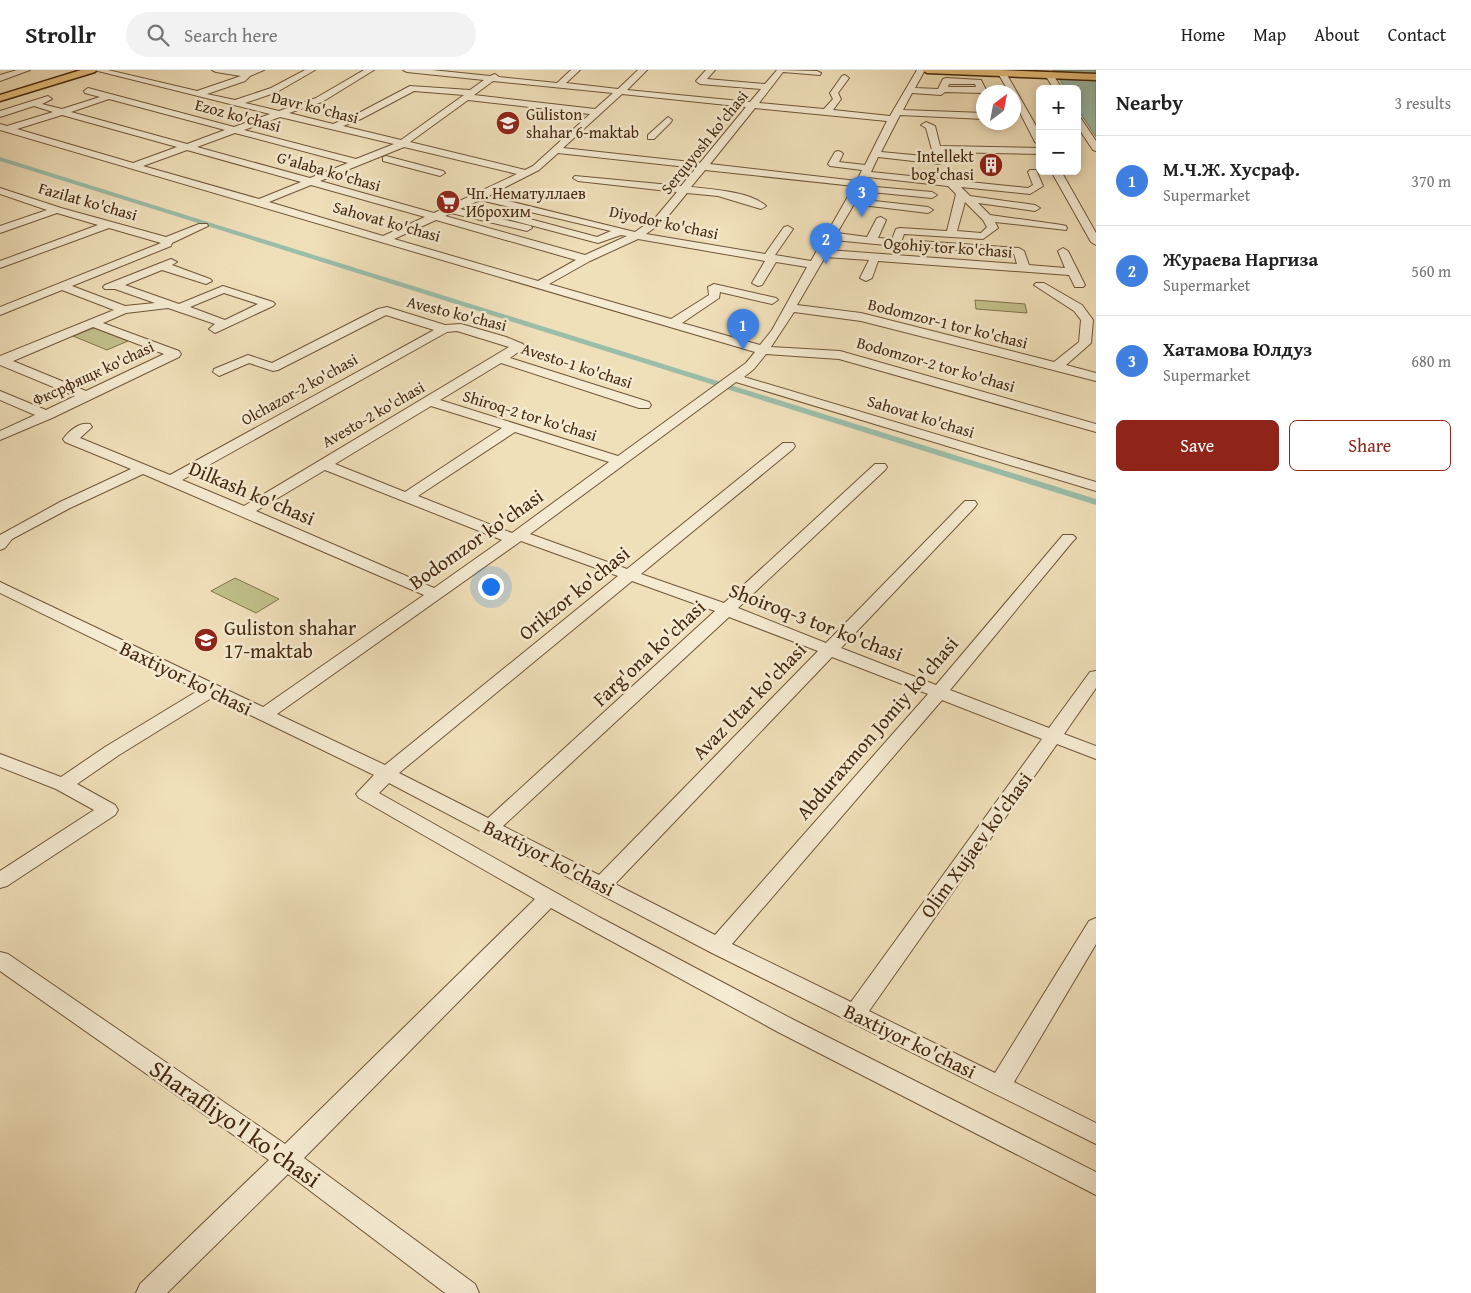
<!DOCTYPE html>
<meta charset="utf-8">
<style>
:root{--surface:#fff;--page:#f2f2f2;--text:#222;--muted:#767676;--line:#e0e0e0;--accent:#8f2418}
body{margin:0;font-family:"Gentium Book Plus",serif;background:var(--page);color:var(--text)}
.controls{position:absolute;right:15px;top:15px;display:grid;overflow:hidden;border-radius:8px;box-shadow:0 2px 8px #0003}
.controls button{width:45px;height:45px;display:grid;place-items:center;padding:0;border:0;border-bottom:1px solid var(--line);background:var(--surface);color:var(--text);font:25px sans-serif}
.compass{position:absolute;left:976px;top:15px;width:45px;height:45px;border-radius:50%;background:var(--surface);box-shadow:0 2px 8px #0003;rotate:32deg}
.you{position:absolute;left:490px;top:516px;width:18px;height:18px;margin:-12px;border:4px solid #fff;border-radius:50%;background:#1a73e8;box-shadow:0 0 0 8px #1a73e833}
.badge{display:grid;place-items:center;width:32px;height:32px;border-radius:50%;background:var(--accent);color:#fff;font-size:16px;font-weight:700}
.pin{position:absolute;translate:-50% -41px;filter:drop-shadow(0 1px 2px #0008)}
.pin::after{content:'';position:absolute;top:26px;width:18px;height:15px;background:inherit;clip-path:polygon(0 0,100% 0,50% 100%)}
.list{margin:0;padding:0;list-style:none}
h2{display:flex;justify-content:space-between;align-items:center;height:65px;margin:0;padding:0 20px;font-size:21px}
h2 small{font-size:16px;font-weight:400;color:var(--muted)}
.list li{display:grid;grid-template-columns:32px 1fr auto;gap:15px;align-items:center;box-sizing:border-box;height:90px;padding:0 20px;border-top:1px solid var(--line)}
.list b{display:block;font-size:19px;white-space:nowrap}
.list p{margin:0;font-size:16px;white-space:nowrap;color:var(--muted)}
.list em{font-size:16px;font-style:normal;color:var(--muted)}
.actions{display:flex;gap:10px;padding:15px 20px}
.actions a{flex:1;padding:11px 0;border:1px solid var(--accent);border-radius:8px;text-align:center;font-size:18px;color:var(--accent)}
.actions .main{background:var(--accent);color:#fff}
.icon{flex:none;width:28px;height:28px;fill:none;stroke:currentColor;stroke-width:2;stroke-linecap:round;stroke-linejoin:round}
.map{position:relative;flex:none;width:1096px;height:1223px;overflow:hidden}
header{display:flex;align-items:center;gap:30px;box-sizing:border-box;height:70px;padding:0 25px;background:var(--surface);border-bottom:1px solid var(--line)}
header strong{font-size:24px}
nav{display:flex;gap:28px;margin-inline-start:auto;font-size:18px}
.search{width:350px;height:45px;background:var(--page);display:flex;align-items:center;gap:12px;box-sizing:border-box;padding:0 18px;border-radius:28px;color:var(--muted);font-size:19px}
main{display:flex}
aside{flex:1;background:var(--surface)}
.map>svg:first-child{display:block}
.green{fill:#c1c08b;stroke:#83744c}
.water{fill:#9bbeaa;stroke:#79826b}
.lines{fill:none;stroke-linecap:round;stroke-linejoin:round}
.canal{fill:#9bbeaa;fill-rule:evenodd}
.minor-casing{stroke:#705638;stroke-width:2}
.major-casing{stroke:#45280d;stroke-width:3}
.minor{fill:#f5ebd2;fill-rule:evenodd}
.major{fill:#e8c07d;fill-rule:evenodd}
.labels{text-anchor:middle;stroke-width:5;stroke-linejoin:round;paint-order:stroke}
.far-street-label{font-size:16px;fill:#45280d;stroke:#f5ebd2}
.far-poi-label{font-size:16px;fill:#45280d;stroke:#f5ebd2;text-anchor:start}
.street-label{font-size:20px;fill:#45280d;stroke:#f5ebd2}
.poi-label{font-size:20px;fill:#45280d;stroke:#f5ebd2;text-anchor:start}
.near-street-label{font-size:24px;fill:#45280d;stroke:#f5ebd2}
</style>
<header>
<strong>Strollr</strong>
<div class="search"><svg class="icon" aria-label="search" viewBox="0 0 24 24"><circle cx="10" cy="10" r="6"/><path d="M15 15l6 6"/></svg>Search here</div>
<nav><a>Home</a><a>Map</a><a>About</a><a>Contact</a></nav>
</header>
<main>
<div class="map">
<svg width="1096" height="1223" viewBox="0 0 1096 1223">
<rect width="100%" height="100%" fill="#f0e0ba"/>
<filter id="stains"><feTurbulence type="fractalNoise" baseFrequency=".004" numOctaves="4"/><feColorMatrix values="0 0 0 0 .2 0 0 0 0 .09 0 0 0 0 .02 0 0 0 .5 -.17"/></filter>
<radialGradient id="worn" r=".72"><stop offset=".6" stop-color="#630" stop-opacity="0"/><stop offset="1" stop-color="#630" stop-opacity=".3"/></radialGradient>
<!-- green -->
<path class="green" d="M546,38L586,43L578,49L538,45Z
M975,230L1025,234L1027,243L976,239Z
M94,258L128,271L107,280L73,266Z
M235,508L279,529L256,543L211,521Z"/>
<!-- water -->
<path class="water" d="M1053,0H1096V67L1077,38V19H1066Z"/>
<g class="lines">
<!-- canal -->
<path class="canal" d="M0,87L1096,429V435L0,91Z"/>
<!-- minor casing -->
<g class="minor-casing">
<path id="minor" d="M17,0H30L0,11V5Z
M94,0H108L197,21L241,6L216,2L212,0H264L250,6L245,11L207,24L235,30L271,18L305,0H315L277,22L245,33L279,41L316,28L364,0H374L322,32L289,43L333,54L355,45L410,16L470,20L484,10L407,2L403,0H432L490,6L495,4L499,7L557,13L571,0H580L566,13L618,19L638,0H647L627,20L750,32L761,19L700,14L696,11L706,0H715L707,9L765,14L777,0L817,1L821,3L820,5L783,2L759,33L824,39L833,29L830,23L842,6L845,5L849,8L838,23L841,29L833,40L890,46L917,0H925L915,18L938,19L943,9L946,8L981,10L986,20L982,23L945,22L941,25L912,23L903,40L984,43V49L900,45L881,82L934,87L926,58L921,55L926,52L935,56L940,76L1040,78V84L942,82L945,91L940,94L878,87L871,102L1028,118L1033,115L1028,102L1030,100H1036L1043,116L1030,124L961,117L970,126L1035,135L1040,138L1035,141L978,133L990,145L1062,155L1066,156L1067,158L1066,160L995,152L998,158L983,169L904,164L900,175L896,176L834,170L828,180L1017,194L1014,184L919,177L914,174L919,171L1019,178L1024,181L1029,195L1065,198L1058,181L1063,178L1068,181L1085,215L1083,217H1075L1069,205L878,191L872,208L866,211L860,208L869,190L825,187L797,235L861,243L1054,292L1079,272L1081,250L1074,241L1034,215L1036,213H1044L1082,235L1093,250L1091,273L1066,295L1096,303V311L861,251L794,242L771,277L840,281L1096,354V362L839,289L766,284L754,299L744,307L1096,412V421L736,312L530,464L627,499L783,373H793L795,376L793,379L641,504L724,533L875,394H885L887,397L885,400L738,538L826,573L965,431H975L977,434L975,437L841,578L936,615L1063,465H1073L1076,468L1073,471L950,620L1049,658L1090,602L1096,601V618L1064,664L1096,676V689L1057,674L869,941L995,1003L1089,851L1096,848V874L1014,1012L1096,1053V1074L710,882L389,713L379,723L599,847L794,950L1096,1102V1125L778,962L551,838L304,1088L475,1214L479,1223H445L288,1104L167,1223H136L140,1214L269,1090L0,901V882L8,884L285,1074L535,829L359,728L356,724L374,705L213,627L119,685L77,714L115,735L118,740L115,745L7,816L0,818V801L94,740L56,719L0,697V684L61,707L105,677L199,620L0,523V512L263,637L424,525L143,404L70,438L12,469L5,478L0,480V465L60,432L131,399L65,372L63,369C69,361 79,352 90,354L92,357L80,368L170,405L434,260L386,245L278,300L273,301L249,293L219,306L213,302L214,299L248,285L272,293L378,239L387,237L445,255L461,254L506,267L523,274L525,277L510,288L649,332L651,335L649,338H639L501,293L440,330L618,386L746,293L755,282L0,60V54L7,56L53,42L34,36L0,47V41L48,26L52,29L42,34L62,39L100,27L85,23L84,21L88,18L234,57L270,44ZM493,11L613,23L595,39L474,25ZM949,14H975L976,17H948ZM414,21L464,25L401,70L343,56L361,49ZM622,24L746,37L700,93L563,78ZM109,29L225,60L187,74L71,42ZM468,30L590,44L533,96L525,100L410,72ZM755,38L887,51L865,95L839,92L843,84L841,82L838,81L835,82L828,94L830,96L862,100L857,111L710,94ZM62,45L177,77L133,93L17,59ZM280,47L394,74L356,89L244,60ZM235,63L348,93L310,108L197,77ZM404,77L517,104L434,143L320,111ZM187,80L301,112L259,129L143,96ZM558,83L696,98L681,116L575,106L573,108L578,111L677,122L656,147L635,162L488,126L539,100ZM705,100L854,116L811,191L775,185L793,159L788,156L784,157L765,184L646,164L664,151L687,123L718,126L761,139L766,136C752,122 711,119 691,117ZM868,107L948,116L956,124L947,161L900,158L896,159L892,169L878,168L886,150L881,147L877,148L867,167L837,163L854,134L928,143L933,140L928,137L857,129L861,121L932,128L937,125L932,122L864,116ZM311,115L425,147L383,166L269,132ZM480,130L611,161L597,167L515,145L510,148L511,150L598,173L621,165L627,166L585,185L445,146L451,143L527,161L532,158L531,156L460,139ZM965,132L983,150L987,157L981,163L957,161ZM436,150L576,190L538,211L394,169ZM638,169L765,191L752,213L758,216L762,215L776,192L807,197L772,260L760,275L682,253L719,228L720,222L772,234L778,230L776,228L714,214L708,217L709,225L671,249L549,214L590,191ZM457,261L509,277L244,436L182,410L447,262ZM431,336L502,358L405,422L335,394ZM515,362L609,392L512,463L418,426ZM325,400L502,470L434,518L256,441ZM521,471L618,506L385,695L277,644ZM632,511L715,541L488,748L399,703ZM729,547L818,581L599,805L503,756ZM832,587L928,624L715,865L615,814ZM942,630L1042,669L851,932L732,874Z
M1000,3H1006L1040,63V75L1035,72L1014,31V22H1009L999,5Z
M1051,5L1054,6L1062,19H1054L1047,8Z
M1077,46L1080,47L1096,71V81L1093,80L1077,56Z
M668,47L672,50L671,52L654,69H648V65Z
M386,86L443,101L445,103L440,106L383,91V87Z
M1051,101H1061L1096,163V175L1091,172Z
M0,118L61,138L166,167L199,154H207L208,156L172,173L171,176L72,216L125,236L155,233L115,219H105L103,217L105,215L171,189L177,192L172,195L210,209L212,211L206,214L162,200L125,215L179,234L223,216L273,232L275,234L273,236L215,263L209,259L215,254L168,238L126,243L103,253L179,281L181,284L179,287L52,348L0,370V361L35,345L0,330V321L46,340L75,326L0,295V286L114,240L62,220L0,245V237L161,173L109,158L0,198V191L98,155L57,143L0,163V156L47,140L0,124ZM224,223L258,234L225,250L190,237ZM93,257L164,284L86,321L13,291Z"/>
</g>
<!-- major casing -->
<g class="major-casing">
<path id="major" d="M81,0H96L95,2L0,31V25Z
M922,0H1000L1096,4V10L927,3Z"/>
</g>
<!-- minor -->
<use href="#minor" class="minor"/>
<!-- major -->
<use href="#major" class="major"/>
</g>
<!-- icons -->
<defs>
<g id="school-disc" transform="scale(1.25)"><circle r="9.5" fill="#8f2418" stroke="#f5ebd2"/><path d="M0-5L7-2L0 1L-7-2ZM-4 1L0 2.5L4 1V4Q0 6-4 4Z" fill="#fff"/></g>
<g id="building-disc" transform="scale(1.25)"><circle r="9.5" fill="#8f2418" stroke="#f5ebd2"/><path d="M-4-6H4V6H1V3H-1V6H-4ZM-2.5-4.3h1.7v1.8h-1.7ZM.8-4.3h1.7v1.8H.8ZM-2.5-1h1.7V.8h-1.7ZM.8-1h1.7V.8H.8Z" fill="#fff"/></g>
<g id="supermarket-disc" transform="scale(1.25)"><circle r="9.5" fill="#8f2418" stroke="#f5ebd2"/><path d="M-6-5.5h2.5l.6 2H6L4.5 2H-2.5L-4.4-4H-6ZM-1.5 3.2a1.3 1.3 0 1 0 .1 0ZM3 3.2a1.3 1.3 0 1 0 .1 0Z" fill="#fff"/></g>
</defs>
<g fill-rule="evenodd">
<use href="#school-disc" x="508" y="53"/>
<use href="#building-disc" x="991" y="95"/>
<use href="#supermarket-disc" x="448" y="132"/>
<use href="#school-disc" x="206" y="570"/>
</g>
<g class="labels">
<!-- far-street labels -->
<g class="far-street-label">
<text transform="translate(315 37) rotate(14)" y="6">Davr ko'chasi</text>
<text transform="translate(238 45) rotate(15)" y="6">Ezoz ko'chasi</text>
<text transform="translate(704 72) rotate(-51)" y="6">Serquyosh ko'chasi</text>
<text transform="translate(329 101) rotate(16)" y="6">G'alaba ko'chasi</text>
<text transform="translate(88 131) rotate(16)" y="6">Fazilat ko'chasi</text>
<text transform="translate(387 151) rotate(16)" y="6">Sahovat ko'chasi</text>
<text transform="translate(664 152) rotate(12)" y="6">Diyodor ko'chasi</text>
<text transform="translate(948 177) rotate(4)" y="6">Ogohiy tor ko'chasi</text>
<text transform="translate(457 243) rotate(14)" y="6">Avesto ko'chasi</text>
<text transform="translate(948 253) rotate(14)" y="6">Bodomzor-1 tor ko'chasi</text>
<text transform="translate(936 294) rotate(16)" y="6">Bodomzor-2 tor ko'chasi</text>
<text transform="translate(577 295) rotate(18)" y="6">Avesto-1 ko'chasi</text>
<text transform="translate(93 303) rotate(-25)" y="6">Фксрфящк ko'chasi</text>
<text transform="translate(299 319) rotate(-29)" y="6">Olchazor-2 ko'chasi</text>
<text transform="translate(373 344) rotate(-30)" y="6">Avesto-2 ko'chasi</text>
<text transform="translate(530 345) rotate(17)" y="6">Shiroq-2 tor ko'chasi</text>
<text transform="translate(921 346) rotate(17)" y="6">Sahovat ko'chasi</text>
</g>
<!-- far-poi labels -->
<g class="far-poi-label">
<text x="526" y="50">Guliston<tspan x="526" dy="18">shahar 6-maktab</tspan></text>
<text x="974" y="92" text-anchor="end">Intellekt<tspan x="974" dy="18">bog'chasi</tspan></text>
<text x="466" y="129">Чп. Нематуллаев<tspan x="466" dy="18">Иброхим</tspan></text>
</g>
<!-- street labels -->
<g class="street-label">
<text transform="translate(252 423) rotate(23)" y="7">Dilkash ko'chasi</text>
<text transform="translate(476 469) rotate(-35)" y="7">Bodomzor ko'chasi</text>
<text transform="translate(574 523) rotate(-39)" y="7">Orikzor ko'chasi</text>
<text transform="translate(816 552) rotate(21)" y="7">Shoiroq-3 tor ko'chasi</text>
<text transform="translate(649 583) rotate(-43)" y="7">Farg'ona ko'chasi</text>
<text transform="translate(186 608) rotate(26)" y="7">Baxtiyor ko'chasi</text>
<text transform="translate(749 631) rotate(-46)" y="7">Avaz Utar ko'chasi</text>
<text transform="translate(877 658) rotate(-49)" y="7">Abduraxmon Jomiy ko'chasi</text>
<text transform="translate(976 775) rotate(-54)" y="7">Olim Xujaev ko'chasi</text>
<text transform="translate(549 788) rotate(27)" y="7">Baxtiyor ko'chasi</text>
<text transform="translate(910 971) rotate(26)" y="7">Baxtiyor ko'chasi</text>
</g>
<!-- poi labels -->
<g class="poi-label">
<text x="224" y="565">Guliston shahar<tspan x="224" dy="23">17-maktab</tspan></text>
</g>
<!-- near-street labels -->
<g class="near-street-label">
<text transform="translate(235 1054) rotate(35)" y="8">Sharafliyo'l ko'chasi</text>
</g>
</g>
<rect width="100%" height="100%" filter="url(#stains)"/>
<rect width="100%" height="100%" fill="url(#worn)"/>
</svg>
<div class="controls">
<button>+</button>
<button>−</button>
</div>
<svg class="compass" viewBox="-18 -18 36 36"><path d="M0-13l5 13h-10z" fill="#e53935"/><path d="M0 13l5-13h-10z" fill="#767676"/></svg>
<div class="you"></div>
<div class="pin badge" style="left:743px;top:280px;background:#3f7fe0">1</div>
<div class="pin badge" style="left:826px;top:194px;background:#3f7fe0">2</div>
<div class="pin badge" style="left:862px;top:147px;background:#3f7fe0">3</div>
</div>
<aside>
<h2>Nearby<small>3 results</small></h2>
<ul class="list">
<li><span class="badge" style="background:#3f7fe0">1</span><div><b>М.Ч.Ж. Хусраф.</b><p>Supermarket</p></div><em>370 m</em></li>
<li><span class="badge" style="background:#3f7fe0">2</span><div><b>Жураева Наргиза</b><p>Supermarket</p></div><em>560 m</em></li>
<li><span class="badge" style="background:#3f7fe0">3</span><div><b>Хатамова Юлдуз</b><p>Supermarket</p></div><em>680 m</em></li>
</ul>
<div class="actions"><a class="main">Save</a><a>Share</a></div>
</aside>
</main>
